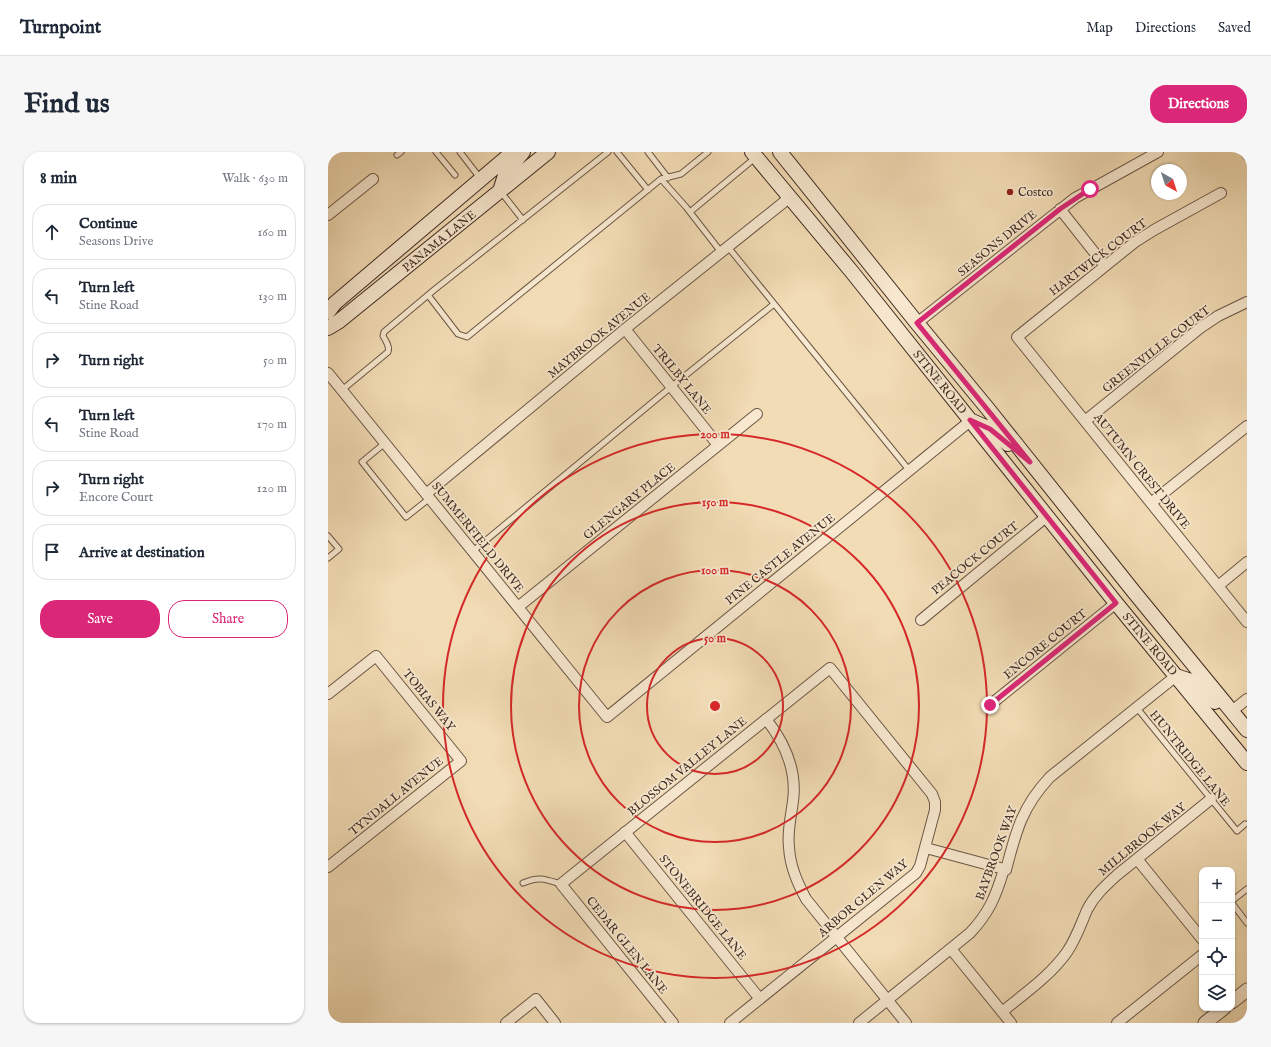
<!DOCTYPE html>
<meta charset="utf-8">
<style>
:root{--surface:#fff;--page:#f6f6f7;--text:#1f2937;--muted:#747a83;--line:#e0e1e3;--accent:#db2777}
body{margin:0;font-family:"IM FELL English",serif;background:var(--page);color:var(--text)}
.controls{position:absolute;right:12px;bottom:12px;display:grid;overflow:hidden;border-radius:8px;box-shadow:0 1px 3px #0004}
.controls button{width:36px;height:36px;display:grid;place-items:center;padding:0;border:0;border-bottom:1px solid var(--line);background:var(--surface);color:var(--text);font:20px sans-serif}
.compass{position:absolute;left:823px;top:12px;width:36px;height:36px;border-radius:50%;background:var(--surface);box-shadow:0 1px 3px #0004;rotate:141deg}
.stop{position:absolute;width:12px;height:12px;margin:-9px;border:3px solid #db2777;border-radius:50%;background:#fff}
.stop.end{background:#db2777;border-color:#fff;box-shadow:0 1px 4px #0008}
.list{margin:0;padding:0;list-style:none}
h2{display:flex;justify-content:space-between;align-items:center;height:52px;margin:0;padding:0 16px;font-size:17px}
h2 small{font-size:13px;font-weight:400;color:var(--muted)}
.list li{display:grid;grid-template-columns:26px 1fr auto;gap:12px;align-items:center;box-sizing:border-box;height:56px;margin:0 8px 8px;padding:0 8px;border:1px solid var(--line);border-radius:16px}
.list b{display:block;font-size:15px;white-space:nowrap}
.list p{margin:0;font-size:13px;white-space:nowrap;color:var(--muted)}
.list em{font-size:13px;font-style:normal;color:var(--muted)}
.actions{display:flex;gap:8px;padding:12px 16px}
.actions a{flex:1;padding:9px 0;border:1px solid var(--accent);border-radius:16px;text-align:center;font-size:14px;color:var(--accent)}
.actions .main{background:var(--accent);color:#fff}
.icon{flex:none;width:22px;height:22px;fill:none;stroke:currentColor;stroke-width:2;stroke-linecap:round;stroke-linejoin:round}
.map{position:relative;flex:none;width:919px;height:871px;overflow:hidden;border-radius:16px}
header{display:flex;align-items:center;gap:24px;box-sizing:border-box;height:56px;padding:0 20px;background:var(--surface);border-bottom:1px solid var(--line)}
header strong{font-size:19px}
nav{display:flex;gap:22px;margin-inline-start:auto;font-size:14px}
.intro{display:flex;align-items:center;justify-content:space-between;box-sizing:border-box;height:96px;padding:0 24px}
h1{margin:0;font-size:28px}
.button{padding:10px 18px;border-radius:16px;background:var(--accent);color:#fff;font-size:14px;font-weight:700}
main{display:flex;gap:24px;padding:0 24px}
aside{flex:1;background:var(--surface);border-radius:16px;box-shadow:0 1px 3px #0004}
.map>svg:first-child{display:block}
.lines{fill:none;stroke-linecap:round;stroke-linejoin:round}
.canal{stroke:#b5a083;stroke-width:10}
.service-casing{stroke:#6c5747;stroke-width:7}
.minor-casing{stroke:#6c5747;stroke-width:12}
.tertiary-casing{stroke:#6c5747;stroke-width:15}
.secondary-casing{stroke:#402b22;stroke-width:16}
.service{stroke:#f7e8cf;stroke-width:5}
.minor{stroke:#f7e8cf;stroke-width:10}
.tertiary{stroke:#f7e8cf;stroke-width:13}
.secondary{stroke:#f7e8cf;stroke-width:14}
.route{stroke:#db2777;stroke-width:5}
.ring{fill:none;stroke:#d62828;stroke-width:2}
.poi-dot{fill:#8f2418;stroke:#f7e8cf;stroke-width:1.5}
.labels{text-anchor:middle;stroke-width:3.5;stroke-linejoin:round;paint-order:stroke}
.poi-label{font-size:12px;fill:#402b22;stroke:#f7e8cf;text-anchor:start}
.street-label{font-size:12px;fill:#402b22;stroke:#f7e8cf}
.centre{fill:#d62828;stroke:#f7e8cf;stroke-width:2}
.ring-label{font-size:12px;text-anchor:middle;font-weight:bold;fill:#d62828;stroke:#f7e8cf;stroke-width:3.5;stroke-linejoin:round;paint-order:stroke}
</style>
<header>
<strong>Turnpoint</strong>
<nav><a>Map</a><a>Directions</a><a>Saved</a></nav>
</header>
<div class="intro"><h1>Find us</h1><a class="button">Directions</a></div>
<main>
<aside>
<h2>8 min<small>Walk · 630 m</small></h2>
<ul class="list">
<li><svg class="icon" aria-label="ahead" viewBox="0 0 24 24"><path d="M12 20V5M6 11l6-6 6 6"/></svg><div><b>Continue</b><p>Seasons Drive</p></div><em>160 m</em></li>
<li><svg class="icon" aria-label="left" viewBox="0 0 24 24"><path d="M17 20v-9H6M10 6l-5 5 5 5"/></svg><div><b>Turn left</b><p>Stine Road</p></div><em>130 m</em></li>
<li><svg class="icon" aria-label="right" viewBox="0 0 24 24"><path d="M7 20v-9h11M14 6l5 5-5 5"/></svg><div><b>Turn right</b></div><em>50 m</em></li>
<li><svg class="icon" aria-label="left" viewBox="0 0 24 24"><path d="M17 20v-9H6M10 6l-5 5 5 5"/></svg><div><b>Turn left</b><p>Stine Road</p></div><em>170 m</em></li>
<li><svg class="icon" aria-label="right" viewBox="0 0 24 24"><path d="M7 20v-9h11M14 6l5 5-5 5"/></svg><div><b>Turn right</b><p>Encore Court</p></div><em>120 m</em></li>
<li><svg class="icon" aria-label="arrive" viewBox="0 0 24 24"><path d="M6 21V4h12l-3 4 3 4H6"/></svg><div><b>Arrive at destination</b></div></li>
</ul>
<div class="actions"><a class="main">Save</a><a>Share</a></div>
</aside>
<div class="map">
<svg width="919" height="871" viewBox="0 0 919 871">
<rect width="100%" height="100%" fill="#f2dcb5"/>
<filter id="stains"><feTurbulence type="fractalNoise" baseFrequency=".005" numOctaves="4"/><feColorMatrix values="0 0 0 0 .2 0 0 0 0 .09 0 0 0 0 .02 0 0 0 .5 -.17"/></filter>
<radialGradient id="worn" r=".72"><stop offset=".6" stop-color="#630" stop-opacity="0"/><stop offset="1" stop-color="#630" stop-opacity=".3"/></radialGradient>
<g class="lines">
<!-- canal -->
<path class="canal" d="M916,0L919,4"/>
<!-- service casing -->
<g class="service-casing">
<path id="service" d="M108,0L127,23
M132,0L152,26
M289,0L320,38
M320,0L340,26
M69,3L73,0
M333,27L358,55L393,100
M173,40L195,68
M362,60L427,6
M400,95L581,318
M100,143L130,182L139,185L333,27L353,22L380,0
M14,238L60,200C62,195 58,189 55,184L56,180L106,138L280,0
M57,291L34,310L78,365L102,346
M0,384L11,397L0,406
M145,399L343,235L446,152
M809,556L909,679L917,672
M195,731C211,724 217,727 233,732
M904,750L905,748L919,737
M904,751L919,771"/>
</g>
<!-- minor casing -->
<g class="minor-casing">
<path id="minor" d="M893,41L826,78L807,90L689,185L919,470
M732,57L777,114
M0,63L45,27
M589,171L747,46L830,0
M297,177L390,293
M0,221L279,565L642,269
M757,269L872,176L890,164L919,150
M98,342L297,177L461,46
M823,351L919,274
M890,434L919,410
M190,455L429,262
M593,468L718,365
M0,542L48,504L133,609L0,715
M662,553L788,451
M904,559L919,547
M438,567C457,591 469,619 465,649C463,665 459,680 461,695C462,714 469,730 478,747L578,871
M297,680L432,847
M598,696L676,717
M809,707L874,787
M623,797L683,871
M674,860C697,841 722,824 739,800C748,787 753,772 759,758C766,744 777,734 789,723L883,647
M178,871L208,847L227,871
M345,871L233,732L502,516L604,642L607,650V658L592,714L588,721L402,871
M531,871L642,781C661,761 668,744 676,717L678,718C688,679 694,655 722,625L848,524
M789,871L874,803"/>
</g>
<!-- tertiary casing -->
<g class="tertiary-casing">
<path id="tertiary" d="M904,850L919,838
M877,871L896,856"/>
</g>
<!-- secondary casing -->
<g class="secondary-casing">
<path id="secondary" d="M424,0L524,120L788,451L919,611
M452,0L589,171L660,257L806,440L919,578
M172,39L178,20L195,0
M0,160L7,151L185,0
M0,176L10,170L220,0
M644,269L662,277L680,292
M848,524L866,530L887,550"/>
</g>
<!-- service -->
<use href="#service" class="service"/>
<!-- minor -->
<use href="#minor" class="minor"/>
<!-- tertiary -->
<use href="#tertiary" class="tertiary"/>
<!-- secondary -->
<use href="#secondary" class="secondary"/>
</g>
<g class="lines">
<!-- route -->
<path class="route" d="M662,553L788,451L642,268L662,277L702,310L589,171L732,57L762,37"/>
</g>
<!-- distance rings -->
<g class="ring">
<circle cx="387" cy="554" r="68"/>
<circle cx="387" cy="554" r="136"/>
<circle cx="387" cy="554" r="204"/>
<circle cx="387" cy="554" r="272"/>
</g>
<!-- markers -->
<circle class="poi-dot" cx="682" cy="40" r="4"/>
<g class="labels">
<!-- poi labels -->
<g class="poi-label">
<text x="690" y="44">Costco</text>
</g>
<!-- street labels -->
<g class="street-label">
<text transform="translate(111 89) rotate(-39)" y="4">PANAMA LANE</text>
<text transform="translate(669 91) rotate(-39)" y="4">SEASONS DRIVE</text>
<text transform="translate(770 105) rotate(-37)" y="4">HARTWICK COURT</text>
<text transform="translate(271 183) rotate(-39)" y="4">MAYBROOK AVENUE</text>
<text transform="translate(828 197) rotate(-38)" y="4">GREENVILLE COURT</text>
<text transform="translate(354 227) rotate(51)" y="4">TRILBY LANE</text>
<text transform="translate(612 230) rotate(51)" y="4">STINE ROAD</text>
<text transform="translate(814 319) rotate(51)" y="4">AUTUMN CREST DRIVE</text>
<text transform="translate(301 349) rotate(-39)" y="4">GLENGARY PLACE</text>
<text transform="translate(150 385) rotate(51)" y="4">SUMMERFIELD DRIVE</text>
<text transform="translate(647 406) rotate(-39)" y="4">PEACOCK COURT</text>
<text transform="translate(452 407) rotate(-39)" y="4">PINE CASTLE AVENUE</text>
<text transform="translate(717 492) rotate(-39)" y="4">ENCORE COURT</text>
<text transform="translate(822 492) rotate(50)" y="4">STINE ROAD</text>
<text transform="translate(101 548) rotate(51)" y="4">TOBIAS WAY</text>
<text transform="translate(862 606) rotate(51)" y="4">HUNTRIDGE LANE</text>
<text transform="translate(359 614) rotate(-39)" y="4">BLOSSOM VALLEY LANE</text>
<text transform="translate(68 644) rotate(-39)" y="4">TYNDALL AVENUE</text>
<text transform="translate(814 687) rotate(-39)" y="4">MILLBROOK WAY</text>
<text transform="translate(668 701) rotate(-70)" y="4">BAYBROOK WAY</text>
<text transform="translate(535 746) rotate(-40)" y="4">ARBOR GLEN WAY</text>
<text transform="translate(375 755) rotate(51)" y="4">STONEBRIDGE LANE</text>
<text transform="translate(299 793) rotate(51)" y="4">CEDAR GLEN LANE</text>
</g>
</g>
<circle cx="387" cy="554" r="6" class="centre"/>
<g class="ring-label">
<text x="387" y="286">200 m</text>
<text x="387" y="354">150 m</text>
<text x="387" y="422">100 m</text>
<text x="387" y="490">50 m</text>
</g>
<rect width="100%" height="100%" filter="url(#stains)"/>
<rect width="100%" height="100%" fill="url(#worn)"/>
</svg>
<div class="controls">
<button>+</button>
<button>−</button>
<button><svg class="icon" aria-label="locate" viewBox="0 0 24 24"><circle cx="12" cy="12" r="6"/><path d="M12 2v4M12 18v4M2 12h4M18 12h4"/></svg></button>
<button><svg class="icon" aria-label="layers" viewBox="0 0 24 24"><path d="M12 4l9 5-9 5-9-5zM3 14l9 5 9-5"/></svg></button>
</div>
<svg class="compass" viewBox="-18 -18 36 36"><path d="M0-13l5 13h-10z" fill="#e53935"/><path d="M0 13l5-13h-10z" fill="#747a83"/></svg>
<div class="stop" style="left:762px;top:37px"></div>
<div class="stop end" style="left:662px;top:553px"></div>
</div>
</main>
